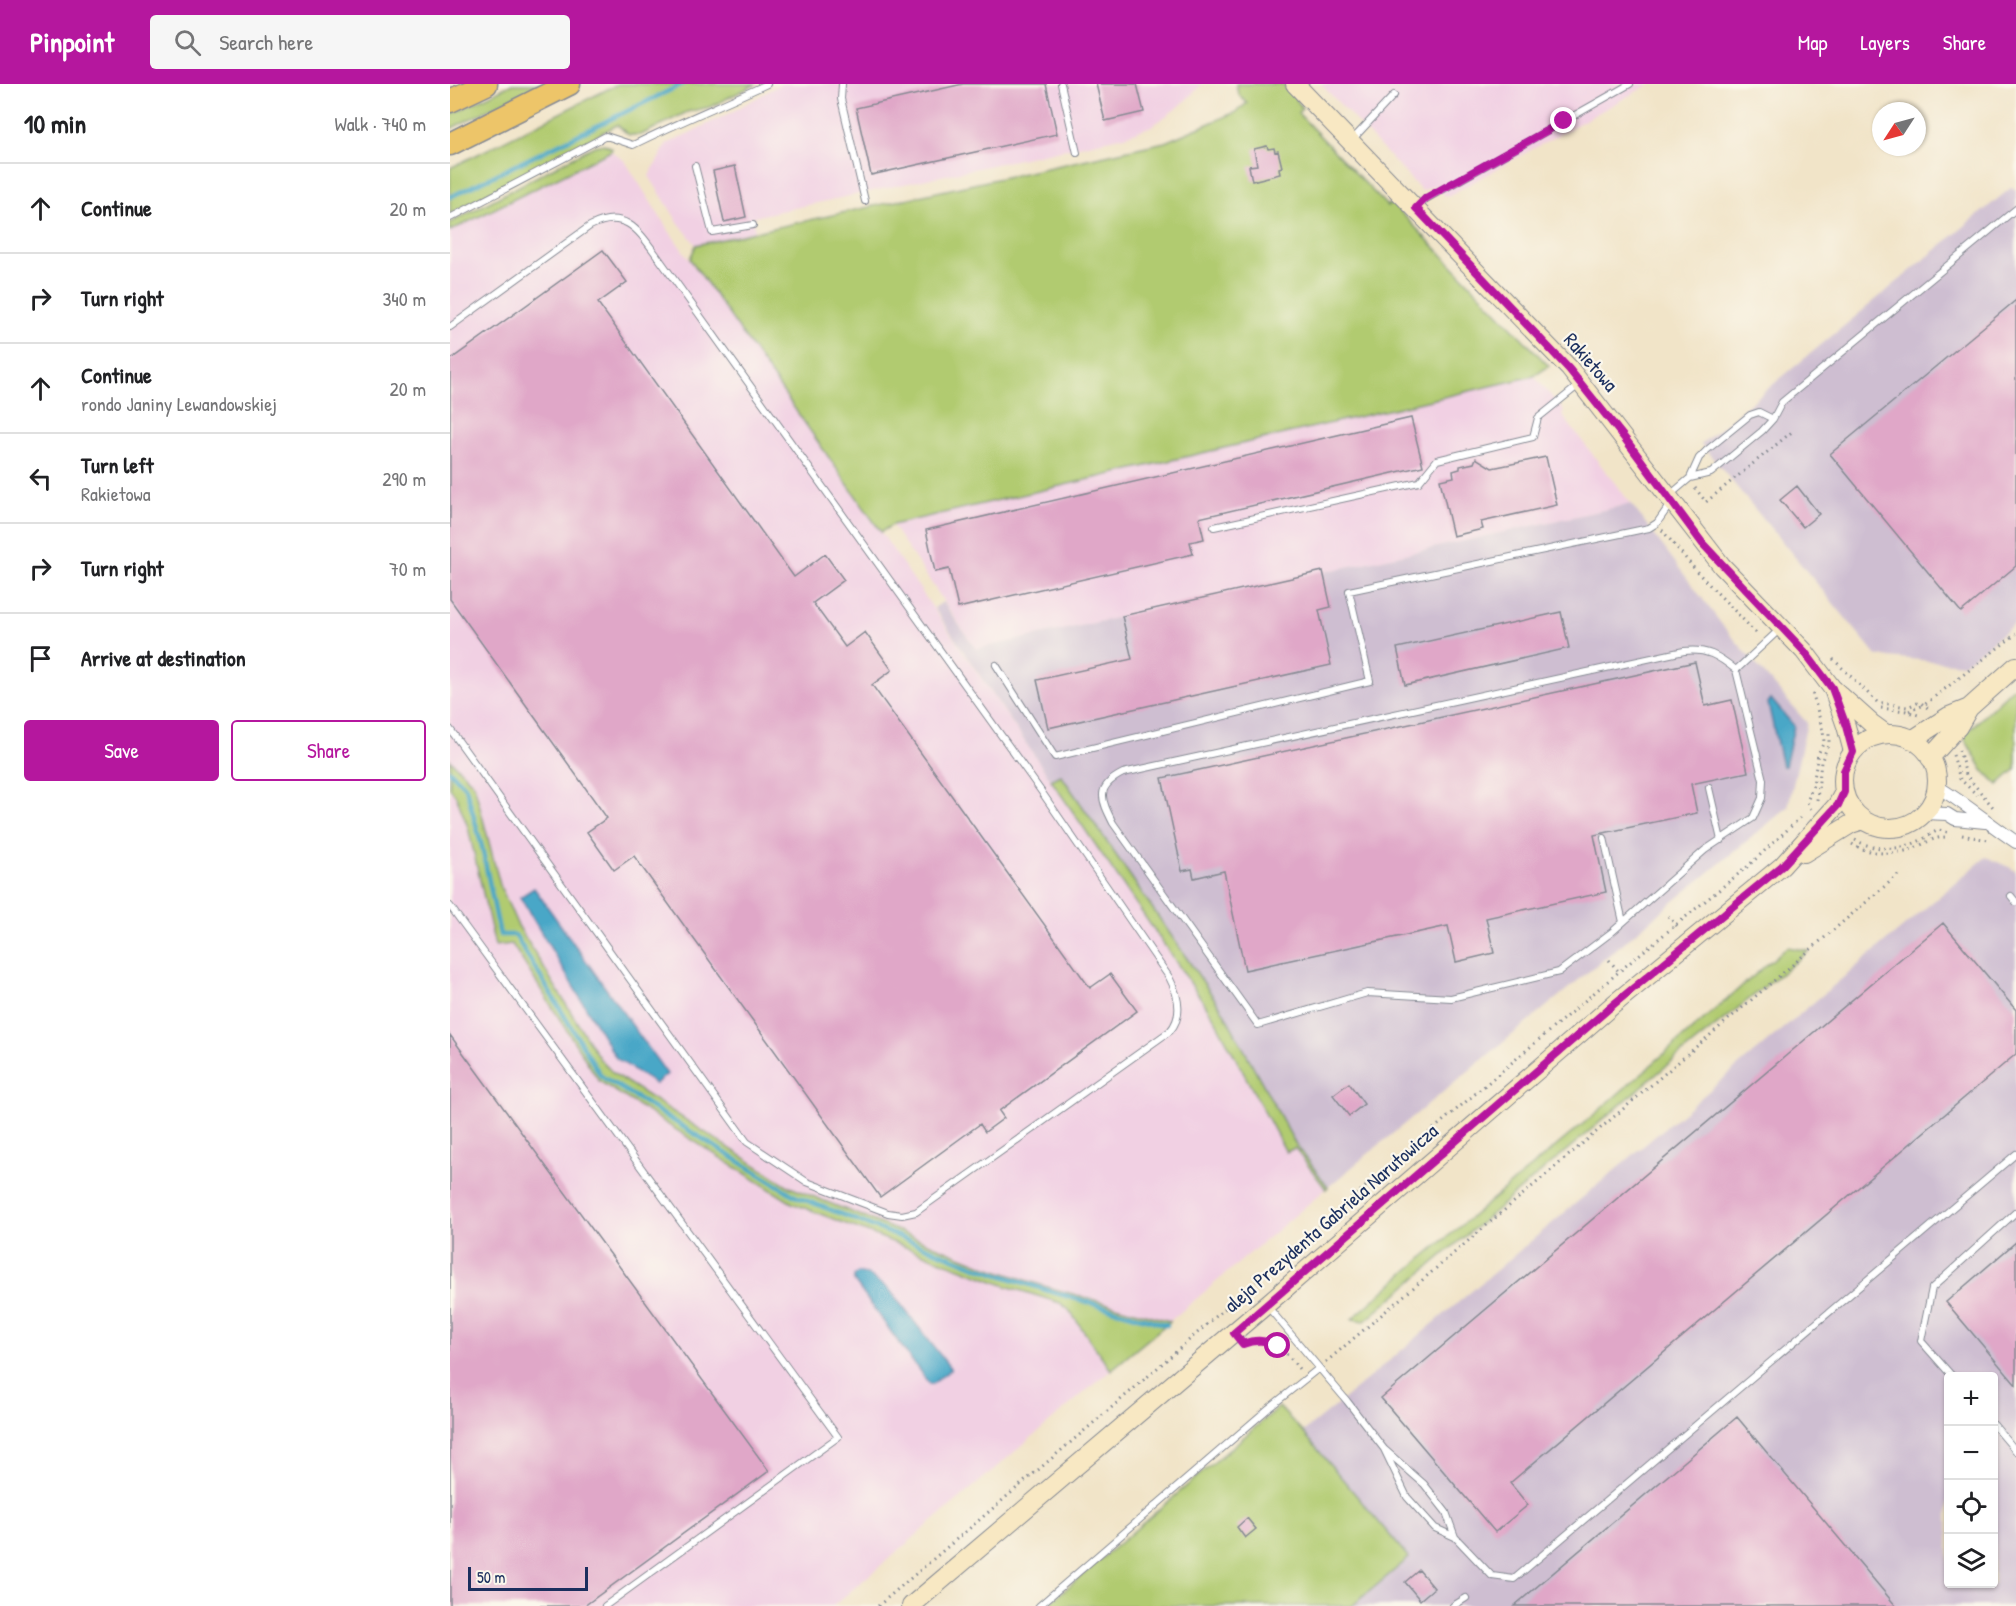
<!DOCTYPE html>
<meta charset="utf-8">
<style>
:root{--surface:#fff;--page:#f6f6f6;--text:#202124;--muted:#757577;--line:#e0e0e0;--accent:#b5179e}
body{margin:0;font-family:"Patrick Hand",sans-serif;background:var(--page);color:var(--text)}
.controls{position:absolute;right:18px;bottom:18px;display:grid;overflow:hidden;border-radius:6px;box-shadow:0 2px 4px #0004}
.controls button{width:54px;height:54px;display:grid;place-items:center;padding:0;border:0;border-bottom:2px solid var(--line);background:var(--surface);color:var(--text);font:30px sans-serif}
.compass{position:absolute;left:1422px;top:18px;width:54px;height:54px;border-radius:50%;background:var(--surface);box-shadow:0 2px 4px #0004;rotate:234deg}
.scale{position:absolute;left:18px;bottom:15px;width:120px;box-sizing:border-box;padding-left:6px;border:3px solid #1b2f5e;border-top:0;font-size:16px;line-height:21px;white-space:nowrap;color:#1b2f5e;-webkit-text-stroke:4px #fbf7ec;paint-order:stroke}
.stop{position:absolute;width:18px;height:18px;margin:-14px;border:4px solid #b5179e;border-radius:50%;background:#fff}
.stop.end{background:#b5179e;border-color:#fff;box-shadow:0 2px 6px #0008}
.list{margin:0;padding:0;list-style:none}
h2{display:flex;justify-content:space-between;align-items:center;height:78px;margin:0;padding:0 24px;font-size:26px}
h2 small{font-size:20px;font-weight:400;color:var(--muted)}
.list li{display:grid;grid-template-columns:39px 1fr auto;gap:18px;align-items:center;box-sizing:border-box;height:90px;padding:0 24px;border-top:2px solid var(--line)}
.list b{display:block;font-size:22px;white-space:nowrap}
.list p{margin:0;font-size:20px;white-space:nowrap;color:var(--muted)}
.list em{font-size:20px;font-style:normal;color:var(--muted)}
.actions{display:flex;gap:12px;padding:18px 24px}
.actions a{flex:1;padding:14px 0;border:2px solid var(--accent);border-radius:6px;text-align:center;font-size:21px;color:var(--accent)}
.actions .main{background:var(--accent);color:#fff}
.icon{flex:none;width:33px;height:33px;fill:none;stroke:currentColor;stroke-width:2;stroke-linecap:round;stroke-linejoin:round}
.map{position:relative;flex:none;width:1566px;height:1522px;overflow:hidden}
header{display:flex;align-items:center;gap:36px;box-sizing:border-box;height:84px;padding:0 30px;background:var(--accent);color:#fff}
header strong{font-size:28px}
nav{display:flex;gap:33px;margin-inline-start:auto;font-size:21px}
.search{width:420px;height:54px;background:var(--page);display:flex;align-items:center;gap:15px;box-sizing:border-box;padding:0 21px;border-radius:6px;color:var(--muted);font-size:22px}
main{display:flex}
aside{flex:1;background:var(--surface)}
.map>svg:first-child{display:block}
.built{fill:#f1d0e3}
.industrial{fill:#cebed1;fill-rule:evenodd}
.green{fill:#b1cb70;stroke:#667d67;stroke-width:1.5}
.water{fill:#49a7c7;stroke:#326b92;stroke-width:1.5}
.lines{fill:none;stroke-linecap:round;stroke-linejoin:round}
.stream{stroke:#49a7c7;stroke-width:4.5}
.building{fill:#e0a7c8}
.lane-casing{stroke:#868a93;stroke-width:8}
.street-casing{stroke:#868a93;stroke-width:14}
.secondary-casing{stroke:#868a93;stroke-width:20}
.highway-casing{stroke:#868a93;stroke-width:25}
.path{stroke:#868a93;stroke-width:3;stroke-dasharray:1.5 4.5;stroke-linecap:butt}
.lane{stroke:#fff;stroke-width:6}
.street{stroke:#fff;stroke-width:12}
.secondary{stroke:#f8e8c3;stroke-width:18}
.highway{stroke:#edc569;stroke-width:22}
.route{stroke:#b5179e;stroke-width:8}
.labels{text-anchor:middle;stroke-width:4.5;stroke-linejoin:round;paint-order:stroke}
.street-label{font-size:20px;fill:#1b2f5e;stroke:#fbf7ec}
</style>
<header>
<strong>Pinpoint</strong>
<div class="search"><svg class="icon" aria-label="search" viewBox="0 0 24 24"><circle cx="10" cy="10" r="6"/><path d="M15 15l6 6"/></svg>Search here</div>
<nav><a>Map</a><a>Layers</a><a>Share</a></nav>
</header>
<main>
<aside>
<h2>10 min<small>Walk · 740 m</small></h2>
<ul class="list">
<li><svg class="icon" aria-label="ahead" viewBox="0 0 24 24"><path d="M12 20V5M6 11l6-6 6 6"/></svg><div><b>Continue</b></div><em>20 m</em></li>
<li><svg class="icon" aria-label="right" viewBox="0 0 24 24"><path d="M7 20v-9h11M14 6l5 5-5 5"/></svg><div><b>Turn right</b></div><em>340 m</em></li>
<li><svg class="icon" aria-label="ahead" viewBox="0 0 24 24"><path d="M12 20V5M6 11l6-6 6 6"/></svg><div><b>Continue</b><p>rondo Janiny Lewandowskiej</p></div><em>20 m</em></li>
<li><svg class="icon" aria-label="left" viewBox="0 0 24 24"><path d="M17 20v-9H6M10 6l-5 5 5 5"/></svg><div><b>Turn left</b><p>Rakietowa</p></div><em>290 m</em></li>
<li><svg class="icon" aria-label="right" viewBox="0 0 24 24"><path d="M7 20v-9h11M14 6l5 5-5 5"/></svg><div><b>Turn right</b></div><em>70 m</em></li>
<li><svg class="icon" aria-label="arrive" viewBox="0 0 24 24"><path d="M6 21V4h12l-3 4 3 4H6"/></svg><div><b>Arrive at destination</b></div></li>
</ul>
<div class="actions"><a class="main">Save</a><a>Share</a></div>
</aside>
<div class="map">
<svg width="1566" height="1522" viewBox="0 0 1566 1522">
<rect width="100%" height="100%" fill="#fbf7ec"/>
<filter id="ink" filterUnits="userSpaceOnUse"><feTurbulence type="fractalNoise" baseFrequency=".0167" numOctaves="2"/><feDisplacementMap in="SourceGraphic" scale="12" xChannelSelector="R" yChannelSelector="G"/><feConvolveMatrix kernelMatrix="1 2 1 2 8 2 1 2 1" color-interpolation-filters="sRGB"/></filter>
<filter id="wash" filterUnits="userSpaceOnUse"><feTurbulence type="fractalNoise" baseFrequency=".008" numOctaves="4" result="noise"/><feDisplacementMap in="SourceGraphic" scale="24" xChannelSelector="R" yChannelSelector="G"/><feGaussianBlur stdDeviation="1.35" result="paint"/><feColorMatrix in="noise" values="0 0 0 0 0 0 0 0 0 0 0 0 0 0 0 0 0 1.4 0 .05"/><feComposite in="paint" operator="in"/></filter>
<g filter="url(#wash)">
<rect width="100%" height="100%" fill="#f1e4c8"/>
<!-- built -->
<path class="built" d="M331,0H752L730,22L702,42L675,52L303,133L305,147L246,161L228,138L199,92L217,60L280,29Z
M871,0H1200L996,113L985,101L972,107Z
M161,67L175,77L217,144L404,409L763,932L836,1068L845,1063L876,1105L720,1237L594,1202L537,1183L340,1103L164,990L149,974L67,840L50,801L24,700L0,676V147Z
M1084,292L1114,327L1112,331L1181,420L526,565L442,441Z
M0,704L6,712L62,859L149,997L342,1119L556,1202L610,1219L619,1226L661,1286L383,1522H0Z"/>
<!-- industrial -->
<path class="industrial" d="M1562,103L1566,107V539L1513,580L1427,572L1251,360Z
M1181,420L1273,542L1357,639L1338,723L878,1103L845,1059L773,927L611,691L601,696L484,524L493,518L526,565Z
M1536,773L1561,784L1566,788V1522H902L958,1474L853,1348L895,1314ZM1498,1292H1544V1500H1498Z"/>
<!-- green -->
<path class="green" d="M62,0H90L0,45V31Z
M168,0H306L260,23L237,28L191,51H179L167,41L0,130V84Z
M786,0H833L843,10L852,24L848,29L937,122L942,119L1099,282L1084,292L442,441L431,448L240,175L246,161L715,58L786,28L797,19L788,10Z
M154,60L162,64L161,67L0,147V139L144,62Z
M1566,601V685L1548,701L1533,686L1513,652Z
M0,676L24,700L50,801L67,840L149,974L164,990L340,1103L537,1183L594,1202L720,1237L661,1286L619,1226L610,1219L556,1202L342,1119L149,997L62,860L45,862L18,743L6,712L0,704Z
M611,691L773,927L845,1059L878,1103L876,1105L845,1064L836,1068L763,932L601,696Z
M1337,863L1359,867L1221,978L915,1237L902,1235L959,1185L1146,1029Z
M829,1323L853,1348L959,1474L902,1522H596Z"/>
<!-- water -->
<path class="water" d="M1321,615L1344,642L1335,682H1332L1318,619Z
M84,804L217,990L205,1000L166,974L70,813Z
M408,1189L417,1190L439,1205L501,1285L482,1300H479L404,1197V1192Z"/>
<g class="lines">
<!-- stream -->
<path class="stream" d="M0,113L233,0
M0,687L16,704L32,763L50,851H65L151,992L345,1112L529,1184L599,1207L717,1241"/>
</g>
<g id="blocks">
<!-- building -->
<path class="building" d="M513,0H596L607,50L421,91L406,24Z
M646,0H687L694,28L655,37Z
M817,62L818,65L824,64L825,68L828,67L832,83L829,84L830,90L802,97L799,82L807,81L804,65Z
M285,82L296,133L274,138L263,87Z
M153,166L177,198L148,219L344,493L375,470L394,496L363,519L395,563L415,548L442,586L422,601L640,904L660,890L687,927L549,1027L554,1034L535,1048L530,1040L430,1113L184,772L164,786L137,748L157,734L0,515V276Z
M1566,216V482L1511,528L1380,370Z
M961,334L973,382L749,434L754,455L740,458L743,470L508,524L499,485L485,488L476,446Z
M1096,373L1107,421L1031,438L1033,445L1003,452L990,396L1004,393L1003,387L1010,385V382L1024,379L1026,374L1042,384Z
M1347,402L1369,430L1353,443L1330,416Z
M873,487L881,523L869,526L881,581L598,644L587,596L682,575L672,532Z
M1111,528L1119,564L955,601L947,564Z
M1245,578L1255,622L1282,616L1298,688L1241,700L1247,729L1144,751L1156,808L1036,834L1044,869L1006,878L998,842L795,886L774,787L744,794L742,785L732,787L712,694Z
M1493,839L1566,926V970L1060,1399L1078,1421L1045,1448L931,1314Z
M0,951L319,1387L134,1522H0Z
M899,999L914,1020L899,1032L883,1011Z
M1566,1158V1301L1496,1218Z
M1287,1333L1446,1522H1064Z
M797,1434L806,1445L795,1454L787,1443Z
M969,1486L984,1504L970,1516L955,1498Z"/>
</g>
</g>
<g filter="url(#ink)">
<use href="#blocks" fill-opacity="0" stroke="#868a93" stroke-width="1.5"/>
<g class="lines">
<!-- lane casing -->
<g class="lane-casing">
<path id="lane" d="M392,0L391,15L415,117
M611,0L627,69
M903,55L944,11
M245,82L262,148L303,141
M967,124L976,115L1180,0
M0,134L156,52L183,61C227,39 272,21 317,0
M0,243L140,142C173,125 187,144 205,169L591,707L719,893C728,910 734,931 720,947L466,1128L452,1131L438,1129L357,1098L297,1058L0,645
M1240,394L1261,389L1312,347L1323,335L1332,318L1566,125
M1220,411L1240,394L1249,374L1257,366L1300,331L1309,328L1323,335
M764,443L969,398L987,376L1083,353L1088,334L1129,301
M546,581L605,673L920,597L899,507L1199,444L1207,439L1221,419
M1286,586C1269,572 1256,564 1234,567L673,689C645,703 651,715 663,739L808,941L917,909L1001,914L1109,888L1162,848L1255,766L1303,734L1312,714L1313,696L1286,586L1329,546
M1259,704L1271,756
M1154,754L1173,838
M1561,812L1566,818
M0,822L388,1353L155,1522
M818,1223L897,1317L934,1365L974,1400L996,1428L1005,1453
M1502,1292L1471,1257L1482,1204L1566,1128
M1544,1341L1566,1367
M934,1365L957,1413L985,1444L1005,1453L1042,1492L1064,1495L1566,1070
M589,1522L819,1324L869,1284
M1003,1522L1016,1514"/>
</g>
<!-- street casing -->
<g class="street-casing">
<path id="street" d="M1486,702C1515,719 1539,740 1566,758
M1474,729L1497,730L1505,735L1535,738"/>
</g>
<!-- secondary casing -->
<g class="secondary-casing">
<path id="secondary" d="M845,0L1119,284L1272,482L1354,567L1382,604L1421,639L1436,650
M1383,605L1396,642L1403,668
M1393 697a47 47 0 1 1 94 0a47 47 0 1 1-94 0Z
M1462,656L1499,632L1519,624
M1480,674L1508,643L1519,624L1566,582
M1354,769L1401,740L1414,736
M461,1522L816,1221L1164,920L1332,782L1387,721L1394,708"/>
</g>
<!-- highway casing -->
<g class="highway-casing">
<path id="highway" d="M0,17L36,0
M0,60L119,0"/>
</g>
<!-- path -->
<path class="path" d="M1245,404L1256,418L1343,347
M1212,446L1248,489L1309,552
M1383,575L1427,618L1457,623L1470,618L1479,625
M1431,624L1456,627L1471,632
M1459,627L1474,621L1566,550
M1509,666L1516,691L1543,723
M1503,671L1510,695L1527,711
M1367,716L1371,678L1379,659V650
M1361,725L1357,718L1363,701L1368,670L1374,658L1373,647L1362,607
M1512,751L1538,756
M1405,756C1426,767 1448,767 1469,757C1476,754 1482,749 1489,746L1497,748
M1402,760C1423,772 1450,772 1471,761C1481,756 1486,753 1498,753
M1218,832L1227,842
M1159,876L1170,889
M799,1258C822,1249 837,1270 849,1285
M876,1278L1448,791
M428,1522L688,1301L861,1149L1184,875L1297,783L1350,734"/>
<!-- lane -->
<use href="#lane" class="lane"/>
<!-- street -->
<use href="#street" class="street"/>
<!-- secondary -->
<use href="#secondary" class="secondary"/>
<!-- highway -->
<use href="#highway" class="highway"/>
</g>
</g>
<g class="lines" filter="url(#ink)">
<!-- route -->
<path class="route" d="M828,1262C816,1256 806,1255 793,1260L784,1249L1164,920L1332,782L1388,721L1394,708V687L1403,668L1396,642L1382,604L1354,567L1253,460L1176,356L1119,285L966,124L976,114L1114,37"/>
</g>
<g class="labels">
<!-- street labels -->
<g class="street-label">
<text transform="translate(1141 278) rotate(49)" y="7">Rakietowa</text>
<text transform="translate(881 1134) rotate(-41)" y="7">aleja Prezydenta Gabriela Narutowicza</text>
</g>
</g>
</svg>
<div class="controls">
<button>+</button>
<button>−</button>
<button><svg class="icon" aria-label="locate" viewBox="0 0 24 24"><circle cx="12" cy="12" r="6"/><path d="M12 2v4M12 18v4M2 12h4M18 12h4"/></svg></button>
<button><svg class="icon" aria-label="layers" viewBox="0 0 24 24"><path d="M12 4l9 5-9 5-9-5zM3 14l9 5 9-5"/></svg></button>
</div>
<svg class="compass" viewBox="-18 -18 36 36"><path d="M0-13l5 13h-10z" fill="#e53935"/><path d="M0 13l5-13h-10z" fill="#757577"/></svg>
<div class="scale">50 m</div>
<div class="stop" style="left:828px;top:1262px"></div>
<div class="stop end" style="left:1114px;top:37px"></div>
</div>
</main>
